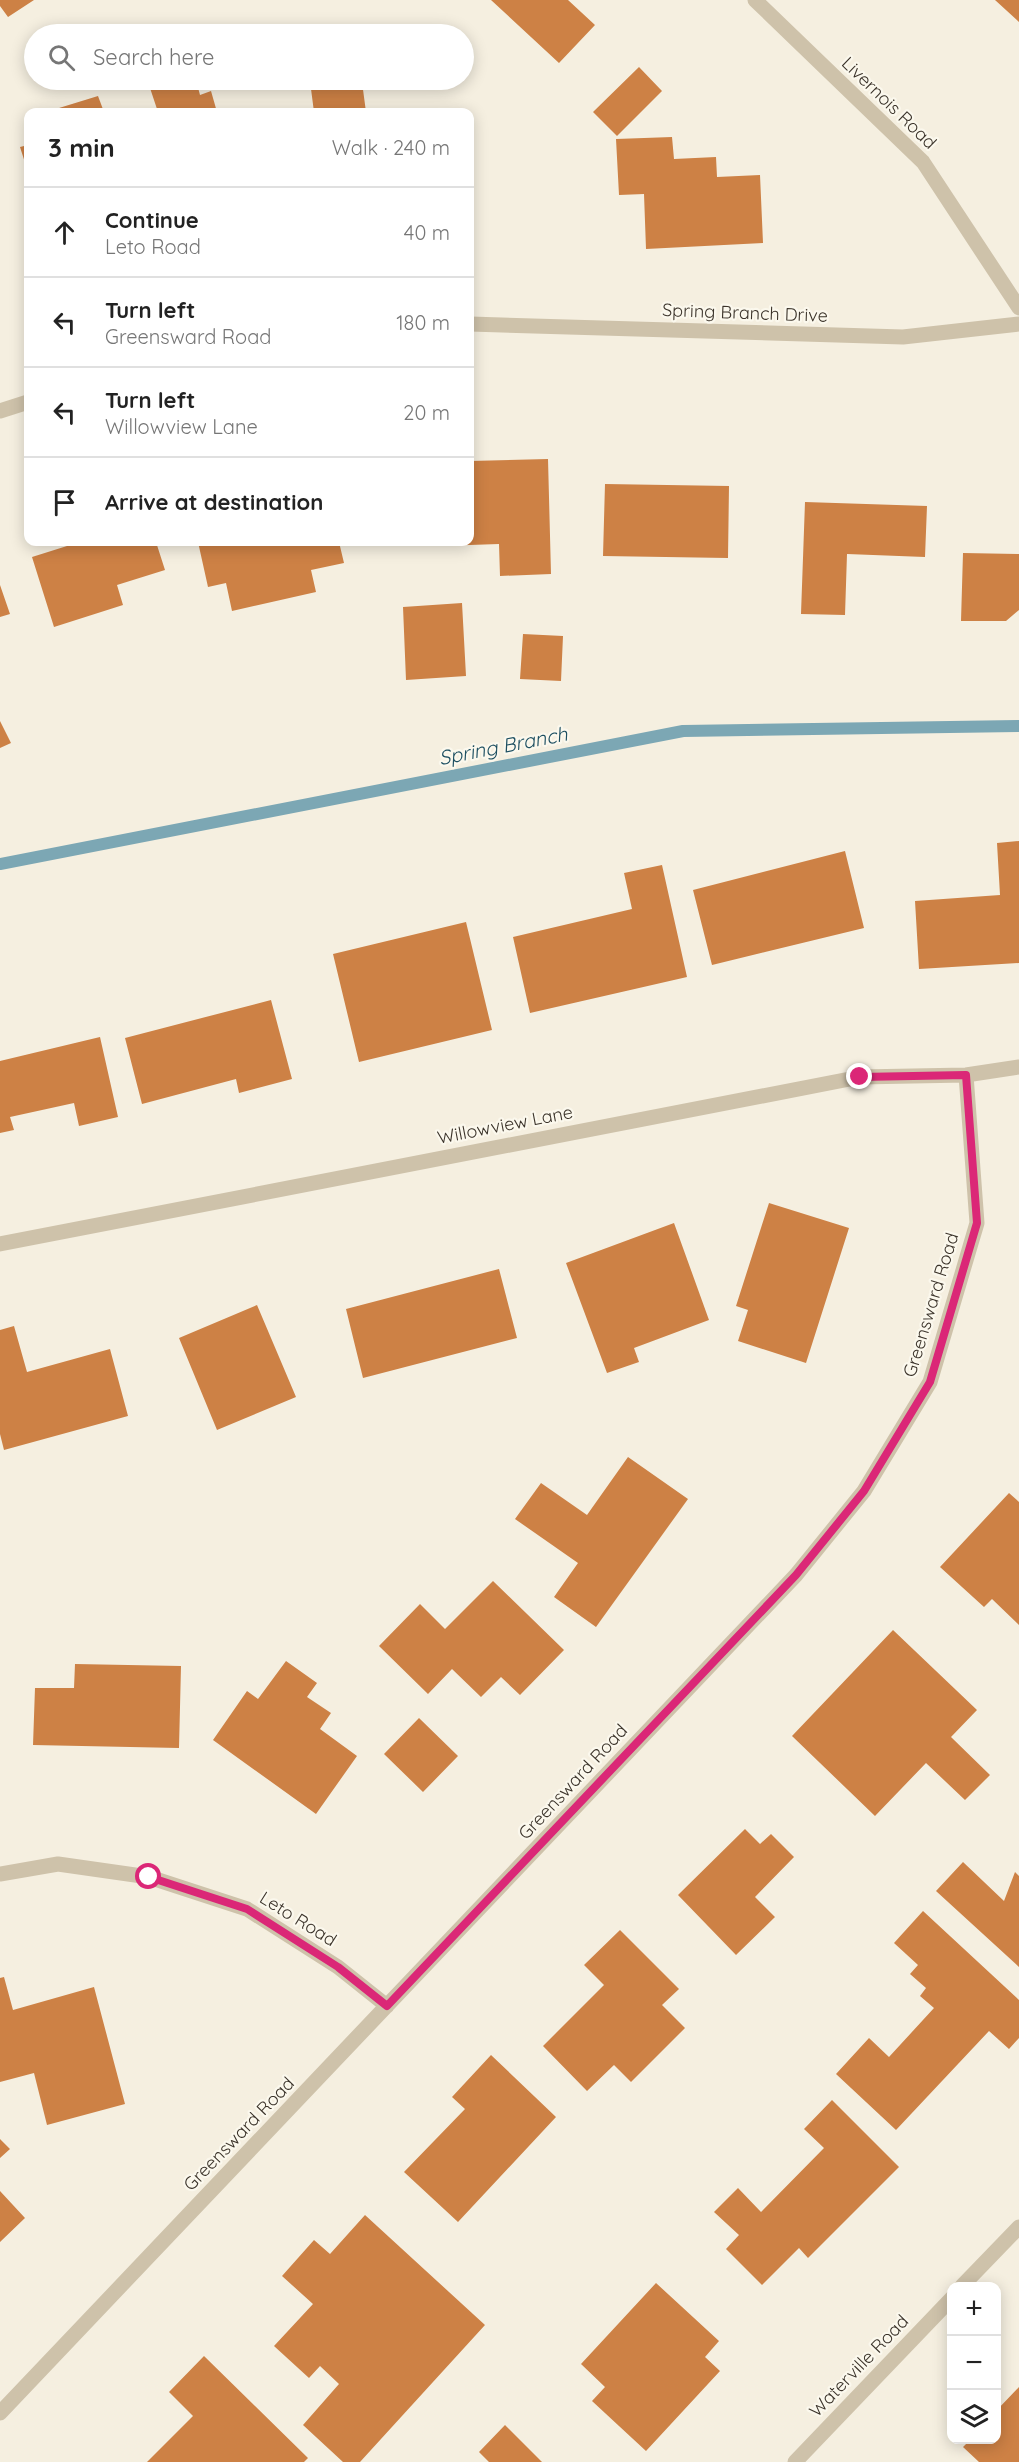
<!DOCTYPE html>
<meta charset="utf-8">
<style>
:root{--surface:#fff;--page:#f6f6f6;--text:#222;--muted:#767676;--line:#e0e0e0}
body{margin:0;font-family:Quicksand,sans-serif;background:var(--page);color:var(--text)}
.controls{position:absolute;right:18px;bottom:18px;display:grid;overflow:hidden;border-radius:12px;box-shadow:0 3px 15px #0003}
.controls button{width:54px;height:54px;display:grid;place-items:center;padding:0;border:0;border-bottom:2px solid var(--line);background:var(--surface);color:var(--text);font:30px sans-serif}
.stop{position:absolute;width:18px;height:18px;margin:-14px;border:4px solid #db2777;border-radius:50%;background:#fff}
.stop.end{background:#db2777;border-color:#fff;box-shadow:0 2px 6px #0008}
.list{margin:0;padding:0;list-style:none}
h2{display:flex;justify-content:space-between;align-items:center;height:78px;margin:0;padding:0 24px;font-size:26px}
h2 small{font-size:20px;font-weight:400;color:var(--muted)}
.list li{display:grid;grid-template-columns:39px 1fr auto;gap:18px;align-items:center;box-sizing:border-box;height:90px;padding:0 24px;border-top:2px solid var(--line)}
.list b{display:block;font-size:22px;white-space:nowrap}
.list p{margin:0;font-size:20px;white-space:nowrap;color:var(--muted)}
.list em{font-size:20px;font-style:normal;color:var(--muted)}
.icon{flex:none;width:33px;height:33px;fill:none;stroke:currentColor;stroke-width:2;stroke-linecap:round;stroke-linejoin:round}
.map{position:relative;flex:none;width:1019px;height:2462px;overflow:hidden}
.search{position:absolute;background:var(--surface);box-shadow:0 3px 15px #0003;left:24px;top:24px;width:450px;height:66px;display:flex;align-items:center;gap:15px;box-sizing:border-box;padding:0 21px;border-radius:33px;color:var(--muted);font-size:22px}
.panel{position:absolute;background:var(--surface);box-shadow:0 3px 15px #0003;left:24px;top:108px;width:450px;height:438px;border-radius:12px}
.map>svg:first-child{display:block}
.lines{fill:none;stroke-linecap:round;stroke-linejoin:round}
.stream{stroke:#7ca7b4;stroke-width:12}
.building{fill:#cd8145}
.minor{stroke:#cec2aa;stroke-width:15}
.route{stroke:#db2777;stroke-width:8}
.labels{text-anchor:middle;stroke-width:4.5;stroke-linejoin:round;paint-order:stroke}
.street-label{font-size:18px;fill:#3b332a;stroke:#fbf8ed}
.water-label{font-size:20px;font-style:italic;fill:#1c4e60;stroke:#fbf8ed}
</style>
<div class="map">
<svg width="1019" height="2462" viewBox="0 0 1019 2462">
<rect width="100%" height="100%" fill="#f5efe0"/>
<g class="lines">
<!-- stream -->
<path class="stream" d="M0,864L683,731L1019,726"/>
</g>
<!-- building -->
<path class="building" d="M0,0H34L8,17L0,6Z
M491,0H568L595,25L559,63Z
M995,0H1019V22Z
M639,67L662,91L617,136L593,112Z
M166,80H196L200,95L211,91L217,112H158L149,85Z
M362,82L366,112H314L311,89Z
M98,96L104,112H60L59,108Z
M672,137L674,159L716,157L717,177L760,175L763,243L646,249L644,194L619,195L616,139Z
M28,145V172L20,147Z
M548,459L551,574L500,576L499,544L440,546V542H470V461Z
M605,484L729,486L728,558L603,556Z
M805,502L927,506L925,557L847,554L845,615L801,614Z
M65,542H156L165,570L117,585L123,605L54,627L32,557L67,546Z
M198,542H339L344,563L311,570L316,592L232,611L226,583L208,587Z
M963,553L1019,554V610L1006,621H961Z
M0,585L10,614L0,617Z
M462,603L466,676L406,680L403,607Z
M523,634L563,636L561,681L520,679Z
M0,721L11,743L0,748Z
M1019,841V963L919,969L915,901L1000,895L997,843Z
M845,851L864,928L712,965L693,890Z
M662,865L687,977L530,1013L513,937L632,909L624,873Z
M466,922L492,1030L359,1062L333,954Z
M271,1000L292,1079L239,1093L236,1079L142,1104L125,1038Z
M100,1037L118,1117L79,1126L74,1103L10,1117L14,1130L0,1133V1061Z
M769,1203L849,1228L806,1363L738,1341L748,1310L736,1306Z
M674,1223L709,1320L634,1348L639,1362L607,1373L566,1263Z
M499,1269L517,1338L363,1378L346,1309Z
M257,1305L296,1397L217,1430L179,1338Z
M14,1326L27,1372L110,1349L128,1416L4,1450L0,1434V1330Z
M628,1457L688,1499L596,1627L554,1597L578,1563L515,1519L541,1483L587,1515Z
M1009,1493L1019,1502V1625L992,1599L984,1607L940,1567Z
M493,1581L564,1650L520,1695L501,1677L481,1697L452,1669L428,1694L379,1646L420,1604L445,1629Z
M893,1630L977,1710L951,1737L990,1775L965,1800L926,1763L875,1816L792,1736Z
M286,1661L317,1683L307,1697L331,1713L320,1729L357,1756L316,1814L213,1740L247,1691L258,1699Z
M75,1664L181,1666L179,1748L33,1745L35,1688H74Z
M419,1718L458,1756L423,1792L384,1754Z
M745,1829L760,1844L771,1834L794,1857L755,1897L775,1917L736,1955L678,1895Z
M963,1862L1004,1901L1015,1872L1019,1876V1967L936,1891Z
M923,1911L1019,2000V2038L1009,2049L989,2031L896,2130L836,2074L869,2038L889,2057L934,2008L920,1996L926,1988L910,1974L918,1965L894,1943Z
M620,1930L679,1989L662,2005L685,2028L631,2082L614,2065L587,2091L543,2046L604,1985L584,1965Z
M4,1977L13,2010L94,1987L125,2104L47,2125L34,2073L0,2082V1978Z
M491,2055L556,2117L458,2222L404,2172L465,2109L452,2097Z
M832,2100L899,2167L808,2258L799,2248L762,2285L726,2249L739,2235L714,2212L738,2188L761,2212L824,2148L804,2129Z
M0,2139L10,2149L0,2158Z
M0,2191L25,2218L0,2242Z
M365,2215L485,2325L360,2462H343L303,2425L339,2384L320,2366L309,2378L274,2346L313,2304L282,2276L314,2240L330,2254Z
M656,2283L719,2341L705,2357L720,2371L646,2451L592,2401L605,2387L581,2364Z
M204,2356L308,2458L304,2462H147L193,2416L169,2392Z
M1019,2387V2462H979L963,2447L970,2440H996V2411Z
M505,2425L542,2462H489L479,2452Z"/>
<g class="lines">
<!-- minor -->
<path class="minor" d="M755,0L923,162L1019,308
M470,324L903,337L1019,324
M0,411L28,402
M0,1244L860,1077L966,1075L1019,1067
M0,1874L58,1864L149,1877L247,1909L338,1967L387,2006
M962,2286L1019,2227
M0,2413L796,1575L864,1491L930,1382L977,1223L966,1075
M795,2462L952,2298"/>
</g>
<g class="lines">
<!-- route -->
<path class="route" d="M149,1877L247,1909L338,1967L387,2006L796,1575L864,1491L930,1382L977,1223L966,1075L860,1077"/>
</g>
<g class="labels">
<!-- street labels -->
<g class="street-label">
<text transform="translate(889 103) rotate(44)" y="6">Livernois Road</text>
<text transform="translate(745 313) rotate(2)" y="6">Spring Branch Drive</text>
<text transform="translate(505 1125) rotate(-11)" y="6">Willowview Lane</text>
<text transform="translate(931 1305) rotate(-73)" y="6">Greensward Road</text>
<text transform="translate(573 1782) rotate(-47)" y="6">Greensward Road</text>
<text transform="translate(298 1919) rotate(32)" y="6">Leto Road</text>
<text transform="translate(239 2134) rotate(-46)" y="6">Greensward Road</text>
<text transform="translate(859 2366) rotate(-46)" y="6">Waterville Road</text>
</g>
<!-- water labels -->
<g class="water-label">
<text transform="translate(503 746) rotate(-11)" y="7">Spring Branch</text>
</g>
</g>
</svg>
<div class="controls">
<button>+</button>
<button>−</button>
<button><svg class="icon" aria-label="layers" viewBox="0 0 24 24"><path d="M12 4l9 5-9 5-9-5zM3 14l9 5 9-5"/></svg></button>
</div>
<div class="stop" style="left:149px;top:1877px"></div>
<div class="stop end" style="left:860px;top:1077px"></div>
<div class="search"><svg class="icon" aria-label="search" viewBox="0 0 24 24"><circle cx="10" cy="10" r="6"/><path d="M15 15l6 6"/></svg>Search here</div>
<section class="panel">
<h2>3 min<small>Walk · 240 m</small></h2>
<ul class="list">
<li><svg class="icon" aria-label="ahead" viewBox="0 0 24 24"><path d="M12 20V5M6 11l6-6 6 6"/></svg><div><b>Continue</b><p>Leto Road</p></div><em>40 m</em></li>
<li><svg class="icon" aria-label="left" viewBox="0 0 24 24"><path d="M17 20v-9H6M10 6l-5 5 5 5"/></svg><div><b>Turn left</b><p>Greensward Road</p></div><em>180 m</em></li>
<li><svg class="icon" aria-label="left" viewBox="0 0 24 24"><path d="M17 20v-9H6M10 6l-5 5 5 5"/></svg><div><b>Turn left</b><p>Willowview Lane</p></div><em>20 m</em></li>
<li><svg class="icon" aria-label="arrive" viewBox="0 0 24 24"><path d="M6 21V4h12l-3 4 3 4H6"/></svg><div><b>Arrive at destination</b></div></li>
</ul>
</section>
</div>
